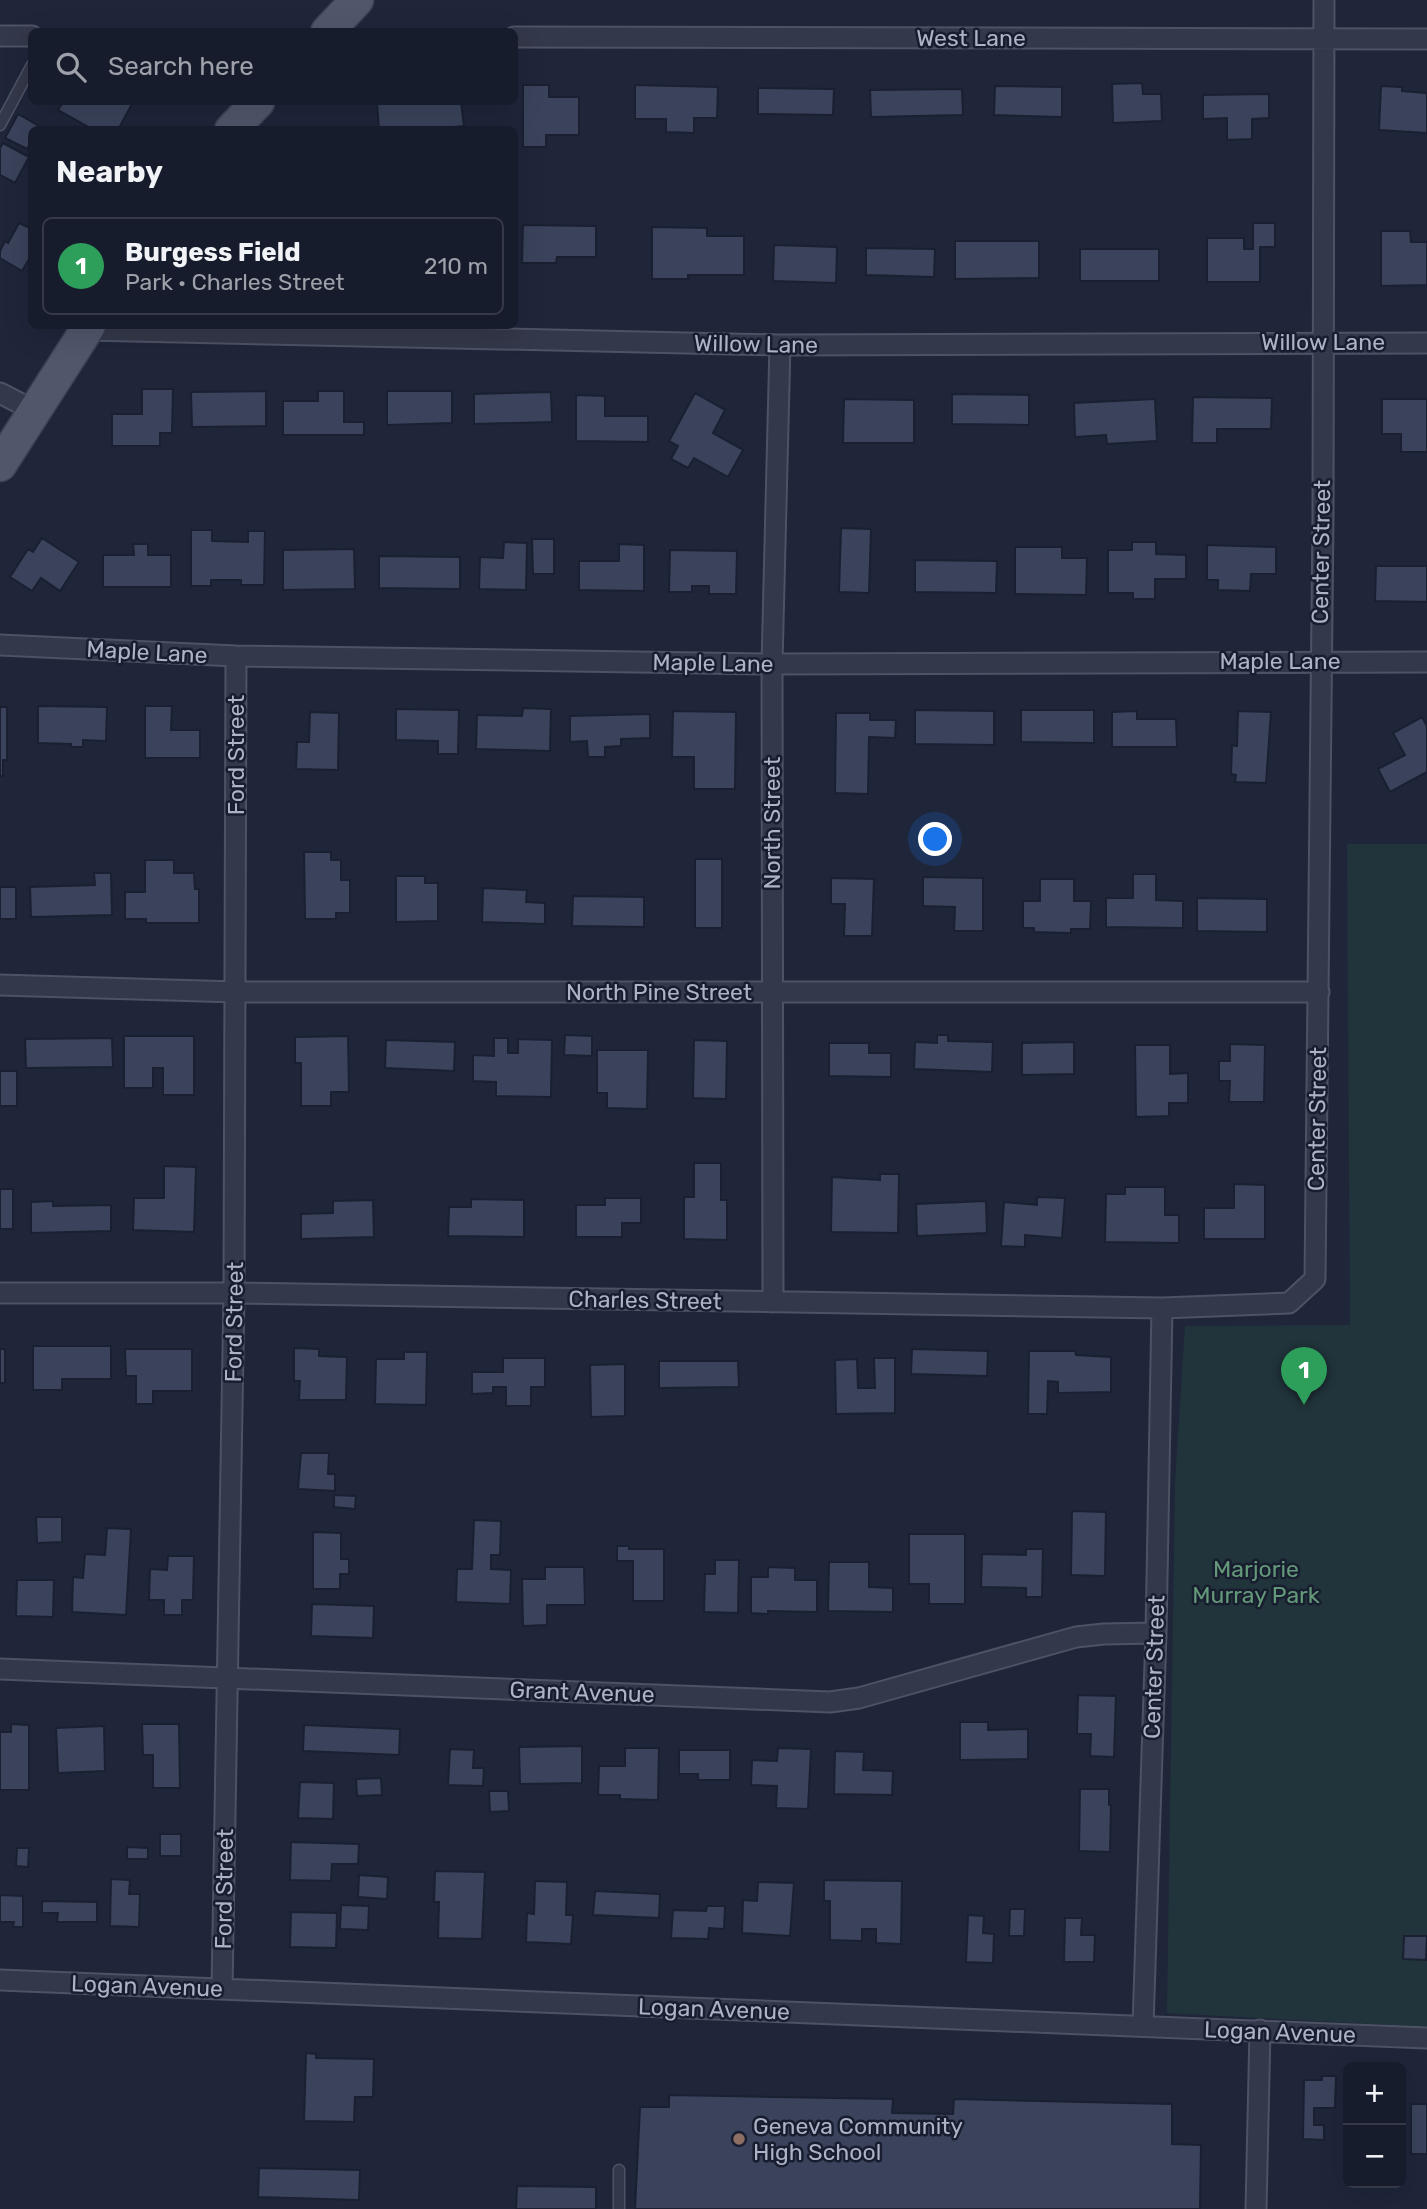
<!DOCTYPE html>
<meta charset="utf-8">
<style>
:root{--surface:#171c2c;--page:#242938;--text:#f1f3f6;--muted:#9ea1a9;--line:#363a48;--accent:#b45309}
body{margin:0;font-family:Rubik,sans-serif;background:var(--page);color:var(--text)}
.controls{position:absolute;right:21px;bottom:21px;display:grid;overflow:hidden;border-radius:10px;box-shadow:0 7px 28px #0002}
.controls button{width:63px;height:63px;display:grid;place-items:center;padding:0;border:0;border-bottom:2px solid var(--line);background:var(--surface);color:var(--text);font:35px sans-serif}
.you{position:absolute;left:936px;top:840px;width:24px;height:24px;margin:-18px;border:5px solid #fff;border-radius:50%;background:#1a73e8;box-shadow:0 0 0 10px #1a73e833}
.badge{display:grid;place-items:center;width:46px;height:46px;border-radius:50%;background:var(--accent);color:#fff;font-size:23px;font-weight:700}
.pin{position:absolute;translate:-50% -58px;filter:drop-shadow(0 2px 4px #0008)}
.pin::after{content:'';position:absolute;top:37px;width:24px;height:21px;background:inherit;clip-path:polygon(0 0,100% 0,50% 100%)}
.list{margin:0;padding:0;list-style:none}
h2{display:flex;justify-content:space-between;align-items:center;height:91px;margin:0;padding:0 28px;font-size:30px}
h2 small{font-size:23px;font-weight:400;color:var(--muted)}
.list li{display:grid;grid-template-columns:46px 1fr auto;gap:21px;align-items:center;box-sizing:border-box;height:98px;margin:0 14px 14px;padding:0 14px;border:2px solid var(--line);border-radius:10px}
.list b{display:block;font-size:26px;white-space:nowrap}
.list p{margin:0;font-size:23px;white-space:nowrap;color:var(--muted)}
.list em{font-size:23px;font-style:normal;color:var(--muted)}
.icon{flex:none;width:38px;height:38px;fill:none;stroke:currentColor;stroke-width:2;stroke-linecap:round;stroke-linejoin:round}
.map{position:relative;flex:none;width:1427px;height:2209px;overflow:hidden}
.search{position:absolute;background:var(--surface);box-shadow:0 7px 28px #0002;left:28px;top:28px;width:490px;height:77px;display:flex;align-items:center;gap:18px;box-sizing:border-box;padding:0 24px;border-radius:10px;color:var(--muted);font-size:26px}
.panel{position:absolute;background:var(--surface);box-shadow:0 7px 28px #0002;left:28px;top:126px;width:490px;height:203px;border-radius:10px}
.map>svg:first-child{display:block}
.green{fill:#21343b}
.building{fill:#3a435b;stroke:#1a2031;stroke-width:2}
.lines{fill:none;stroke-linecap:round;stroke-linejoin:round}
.service-casing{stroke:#4d5365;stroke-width:13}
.minor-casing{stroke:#4d5365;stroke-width:23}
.primary-casing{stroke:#3c4254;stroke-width:35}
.service{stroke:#33384a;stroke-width:10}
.minor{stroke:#33384a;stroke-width:19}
.primary{stroke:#50576b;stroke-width:32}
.education-dot{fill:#8d6e63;stroke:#181e2f;stroke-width:2.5}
.labels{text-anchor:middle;stroke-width:5;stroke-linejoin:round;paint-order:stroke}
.street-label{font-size:23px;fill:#adb3c7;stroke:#181e2f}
.park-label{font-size:23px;fill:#639979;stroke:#181e2f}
.poi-label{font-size:23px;fill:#adb3c7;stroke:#181e2f;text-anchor:start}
</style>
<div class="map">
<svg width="1427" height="2209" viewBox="0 0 1427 2209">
<rect width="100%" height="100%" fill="#1f263a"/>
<!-- green -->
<path class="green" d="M1347,844H1427V2027L1167,2013L1175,1484L1185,1326L1350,1325Z"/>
<!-- building -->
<path class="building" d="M1142,83L1143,94H1161L1162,121L1113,123L1112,84Z
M523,85H549V97H579V135H546V147H523Z
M635,85L718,87L717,118H694V133L666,132V119H635Z
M995,86L1062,87V117L994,115Z
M1381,86L1402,87V91L1427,93V133L1379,130Z
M758,88L834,89L833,115L758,114Z
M962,89L963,115L871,117L870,90Z
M1269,94V118L1252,119V139L1227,140V118L1203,119V95Z
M63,102H133L118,130H94L58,110Z
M377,102H461L464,126L425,130H379Z
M18,114L39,126L38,130H32V141L27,149L5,138Z
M3,143L29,157L15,183L0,175V148Z
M19,223L32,229V254L22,271L0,258V251L5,241L8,243Z
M1253,223H1275V247H1260V282H1207V238H1244V249H1253Z
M523,225L596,226V257H557L556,263H522Z
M652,227L707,228V236H744V275H688V279H652Z
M1381,231H1410L1411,242H1427V285L1381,286Z
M955,241H1039V278L955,279Z
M774,245L837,247L836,283L773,281Z
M866,248L935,249L934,277L866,275Z
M1080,249H1159V281H1080Z
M142,389H173L172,433H160V446H112V414H142Z
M266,391V426L192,427L191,392Z
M318,391H344V422H364V435H283V401H318Z
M387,391H452V423L387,425Z
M551,392L552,422L474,424V394Z
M695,393L725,410L713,433L743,450L728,477L694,458L688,468L671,459L678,446L669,441Z
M952,394L1029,395V425L952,424Z
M576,395L605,396V416H648V442L576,441Z
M1193,397L1272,398L1271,429H1217V443H1192Z
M844,399L914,400V443H843Z
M1155,399L1157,441L1107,444L1106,435L1075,437L1074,403Z
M1382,399H1427V452H1401V434H1382Z
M841,528L871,529L869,593L839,592Z
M191,530H212V541L248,542V531H265L264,585H241V580H211V586H191Z
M42,538L79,562L60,591L41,578L32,591L10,577L28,549L33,552Z
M532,539H554V574H533Z
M504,542L527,543L526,590L479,589L480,557L503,558Z
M1132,542H1156V554L1186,555V579H1155V599H1133V593H1108V550H1132Z
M133,544H148V555H171V587H103V555H134Z
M619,544L644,545V591L579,590V561H619Z
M1207,545L1276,547V574H1251L1250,591L1218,590V580H1207Z
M1015,547H1062V558H1087L1086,595L1015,594Z
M354,549L355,589L283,590V550Z
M670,550L737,551L736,594H709V586H692V592H669Z
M379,556L460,557V589L379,588Z
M915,560L997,561L996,593L915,592Z
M1376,566H1427V602L1375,601Z
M38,706L107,707L106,741L83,740V747H71V744L38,743Z
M145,706H172L171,730H200V758H145Z
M0,707H7V760H3V776H0Z
M523,708L551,709L550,751L476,749L477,715L522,716Z
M396,709L459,710L458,754H438V741L396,740Z
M915,710L994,711V745L915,744Z
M1021,710H1094V743L1021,742Z
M673,711L736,712L735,789H694V757H672Z
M1137,711V719H1176L1177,747H1112V712Z
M1238,711L1271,712L1266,783L1235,782L1236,775L1231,774L1232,745L1237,746Z
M310,712L339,713L338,770L296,769L297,742H309Z
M836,713H870V720H896L895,738L869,737L868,794L835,793Z
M650,714V738L621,739V746L605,747V757H588L587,741L570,742V716Z
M1422,717L1427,726V772L1390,792L1378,769L1405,755L1393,733Z
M304,852H331V860H341V880H350V913H336V919H305Z
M695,859H722V928H695Z
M145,860H174V873H194L195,889H199V923H146V919H125V892H145Z
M94,873H111L112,915L31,917L30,887L95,885Z
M1133,874H1156V900L1183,901V928L1106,927V898H1133Z
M396,876H425V883H438V921L396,922Z
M923,877L983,878V931H954L955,907L923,906Z
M831,878L874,879L872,936H844L845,904H831Z
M1040,879H1074V901H1091L1090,929H1071V933L1034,932V928H1023V901H1040Z
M0,887H16V919H0Z
M483,888L527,890L526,902L545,903V924L482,922Z
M573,896L644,897V927L572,926Z
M1197,898L1267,899V932L1197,931Z
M565,1035L592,1036V1056L564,1055Z
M937,1035H948V1041L993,1042L992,1072L914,1069L915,1042L937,1043Z
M124,1036H194V1095H163V1068H153V1088H124Z
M348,1036L349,1092H331V1106H301V1063H295V1037Z
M112,1038L113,1067L26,1068L25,1039Z
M494,1038H508V1053H518V1039L552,1040L551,1097L496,1096V1082L473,1081V1055L494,1056Z
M386,1040L455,1042L454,1071L385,1068Z
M694,1040L727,1041L726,1099L693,1098Z
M1074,1042V1074L1022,1075V1043Z
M829,1043H869V1053H891V1077L829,1076Z
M1230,1044L1265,1045L1264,1102H1229L1230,1081H1219V1061H1230Z
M1135,1045H1170V1074L1188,1073V1103H1169V1116L1136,1117Z
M597,1050H648L647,1109L607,1108V1093H597Z
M0,1071H17V1106H0Z
M694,1163H721V1200H727V1240L684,1239V1197H694Z
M164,1166L196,1167L194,1232L133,1230L134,1198H164Z
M880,1174H899L898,1233L831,1232L832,1177L880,1180Z
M1234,1184L1265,1185V1239H1204V1208H1234Z
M1125,1187H1165V1215H1179V1243L1105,1242L1106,1194H1125Z
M0,1189H13V1229H0Z
M1037,1197L1065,1198L1062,1238L1025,1235V1247L1001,1246L1004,1202L1037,1205Z
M605,1198H641V1223H622V1237H576V1205H605Z
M471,1199L524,1200V1237L448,1236L449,1207H471Z
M373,1200L374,1237L301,1239V1214L333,1213V1201Z
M53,1201V1206L111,1205V1231L31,1233V1202Z
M986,1201L987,1233L917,1236L916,1204Z
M33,1346H111V1379H62V1390H33Z
M294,1348L319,1349V1356L347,1357L346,1400H299L300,1381H294Z
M0,1349H5V1383H0Z
M125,1349H192V1391H153V1404H136V1376H126Z
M912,1349L988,1351L987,1376L911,1374Z
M1029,1351H1075L1076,1355L1111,1357V1392L1058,1393V1382L1048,1381L1047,1414H1028Z
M404,1352H427L426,1405L375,1404L376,1359H404Z
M503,1358H545V1387H531V1406H506V1387H493V1393L472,1394V1372H503Z
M874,1358H895V1413L836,1414L835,1360L857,1359L858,1388H875Z
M659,1361H738L739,1387L659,1388Z
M625,1364V1416L591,1417L590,1365Z
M301,1453H329L328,1474H335V1491L298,1489Z
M334,1495L356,1496L355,1509L334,1507Z
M1072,1511L1106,1512L1105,1576L1071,1575Z
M36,1517H62V1542L37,1543Z
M474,1520L501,1521L500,1555H491V1569L511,1570L510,1604L456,1602L457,1569H472Z
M107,1528L131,1529L126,1615L72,1612L73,1577L83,1578L85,1554L105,1555Z
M313,1532L341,1533V1559H349V1574H340V1589H313Z
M909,1534H965V1604H929V1584H909Z
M617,1546H629V1549H664V1601H633V1561H617Z
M1026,1549H1043L1042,1597H1026V1588L981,1587L982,1554L1026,1555Z
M168,1556H194L193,1600H182V1615H164V1600H149L150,1569L167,1570Z
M715,1560H739L738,1613L704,1612L705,1574H715Z
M829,1562H869V1587L893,1588V1612L828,1611Z
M545,1567H584L585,1605H547V1625L523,1626L522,1579H545Z
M768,1567L795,1568V1580H817V1612L768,1611V1614L751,1613V1577H768Z
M17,1580H54L53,1617L16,1616Z
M312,1604L374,1606L373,1638L311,1636Z
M1078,1695L1116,1696L1114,1757L1090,1756L1091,1734H1077Z
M960,1722H988V1730L1028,1729V1759L960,1760Z
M11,1724L29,1725V1790H0V1732H11Z
M142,1724H179L180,1788H153V1755H143Z
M304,1725L400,1729L399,1755L303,1751Z
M104,1726L105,1771L58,1773L56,1728Z
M582,1746V1783L520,1784L519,1747Z
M625,1748H659L658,1800L620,1799V1795H598L599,1766H625Z
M778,1748L811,1749L808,1809L776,1808L777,1786L751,1785L752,1760L777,1761Z
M450,1749L474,1750L473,1768H484L483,1786L448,1785Z
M679,1750H730V1780H698V1774H679Z
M835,1751L864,1752L863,1770L893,1771L892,1795L834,1794Z
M381,1778L382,1795L357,1796L356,1779Z
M300,1782L334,1783L333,1819L298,1818Z
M1080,1789H1109V1805H1111L1110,1852L1079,1851Z
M489,1791H508L509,1811L490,1812Z
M160,1834H181V1856H160Z
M291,1842L359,1844L358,1864H332L331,1881L290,1880Z
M127,1847L148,1848V1859H127Z
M17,1848H29L28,1867L16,1866Z
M435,1871L485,1872L482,1939L438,1938L439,1902H434Z
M359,1875L388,1877L387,1899L358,1897Z
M111,1879L130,1880L129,1894H140L139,1927L110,1926Z
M824,1880L902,1881L901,1944L876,1943V1929H862V1941L830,1940V1901H824Z
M535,1881L567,1882L566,1915H573L571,1944L526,1942L527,1913L534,1914Z
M758,1882L794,1883L790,1936L742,1933L743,1900L757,1901Z
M595,1891L660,1894L659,1918L593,1915Z
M0,1895L23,1896V1927H13L14,1922H0Z
M42,1901L97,1902V1922H57L58,1913H42Z
M341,1905L369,1906L368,1930L340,1929Z
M707,1906H725L724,1929L709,1928L708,1939L671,1938L673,1910L706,1911Z
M1010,1909H1025L1024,1936H1009Z
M291,1912L337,1913L336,1948L290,1947Z
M968,1915L984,1916L983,1933L994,1934L993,1963L966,1962Z
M1065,1918H1082L1081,1935H1095L1094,1962H1064Z
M1404,1936H1427L1426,1960L1403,1959Z
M306,2053L316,2054V2058L374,2059L373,2097H355L354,2122L304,2121Z
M1322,2076H1336L1335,2108H1314V2125H1324V2140L1303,2139L1304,2080H1322Z
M669,2095L893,2099L892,2113L953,2114L954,2099L1172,2104V2144L1201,2145L1200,2209H635L640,2107H669Z
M1411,2104H1427V2154H1411Z
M259,2168L360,2170L359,2200L258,2197Z
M517,2186L596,2187V2209H516Z"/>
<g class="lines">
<!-- service casing -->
<g class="service-casing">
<path id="service" d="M0,125L32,65
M619,2209V2170"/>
</g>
<!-- minor casing -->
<g class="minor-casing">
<path id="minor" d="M0,36H32
M514,37L1427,39
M86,330L780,345L1427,343
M0,393L33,410
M0,645L236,656L772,664L1427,662
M0,985L236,992H1319
M0,1293H234L1162,1308L1289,1303L1315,1279L1323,517L1324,0
M773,1302L772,664L780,345
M0,1669L830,1702L859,1698L1076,1637L1104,1634L1156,1633
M0,1980L1427,2038
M222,1989L234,1293L236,656
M1143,2026L1156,1633L1162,1308
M1256,2209L1260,2030"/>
</g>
<!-- primary casing -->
<g class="primary-casing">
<path id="primary" d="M327,32L357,0
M231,130L258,102
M0,465L89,326"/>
</g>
<!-- service -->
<use href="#service" class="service"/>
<!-- minor -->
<use href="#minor" class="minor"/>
<!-- primary -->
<use href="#primary" class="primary"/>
</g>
<!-- markers -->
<circle class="education-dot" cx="739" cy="2139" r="7"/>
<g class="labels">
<!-- street labels -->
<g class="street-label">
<text x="971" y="46">West Lane</text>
<text x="1323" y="350">Willow Lane</text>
<text transform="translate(756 344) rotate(1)" y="8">Willow Lane</text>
<text transform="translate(1321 552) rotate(-89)" y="8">Center Street</text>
<text transform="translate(147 652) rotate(3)" y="8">Maple Lane</text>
<text x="1280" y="669">Maple Lane</text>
<text transform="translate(713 663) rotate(1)" y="8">Maple Lane</text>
<text transform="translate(236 755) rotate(-90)" y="8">Ford Street</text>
<text transform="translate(772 823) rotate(-90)" y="8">North Street</text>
<text x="659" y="1000">North Pine Street</text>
<text transform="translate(1317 1119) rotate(-89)" y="8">Center Street</text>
<text transform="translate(645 1300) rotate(1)" y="8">Charles Street</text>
<text transform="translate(234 1322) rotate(-89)" y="8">Ford Street</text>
<text transform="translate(1154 1667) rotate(-88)" y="8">Center Street</text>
<text transform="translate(582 1692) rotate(2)" y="8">Grant Avenue</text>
<text transform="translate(224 1889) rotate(-89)" y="8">Ford Street</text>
<text transform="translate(147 1986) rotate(2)" y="8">Logan Avenue</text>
<text transform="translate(714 2009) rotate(2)" y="8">Logan Avenue</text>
<text transform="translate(1280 2032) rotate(2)" y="8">Logan Avenue</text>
</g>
<!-- park labels -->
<g class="park-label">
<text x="1256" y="1577">Marjorie<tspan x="1256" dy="26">Murray Park</tspan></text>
</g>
<!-- poi labels -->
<g class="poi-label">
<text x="753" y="2134">Geneva Community<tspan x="753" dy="26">High School</tspan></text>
</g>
</g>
</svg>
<div class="controls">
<button>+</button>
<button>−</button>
</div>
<div class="you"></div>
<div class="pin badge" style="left:1304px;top:1405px;background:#2e9e5b">1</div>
<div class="search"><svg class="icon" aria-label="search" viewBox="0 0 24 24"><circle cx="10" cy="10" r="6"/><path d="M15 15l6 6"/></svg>Search here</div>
<section class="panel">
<h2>Nearby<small></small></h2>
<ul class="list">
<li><span class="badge" style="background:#2e9e5b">1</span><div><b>Burgess Field</b><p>Park · Charles Street</p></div><em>210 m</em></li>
</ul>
</section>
</div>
